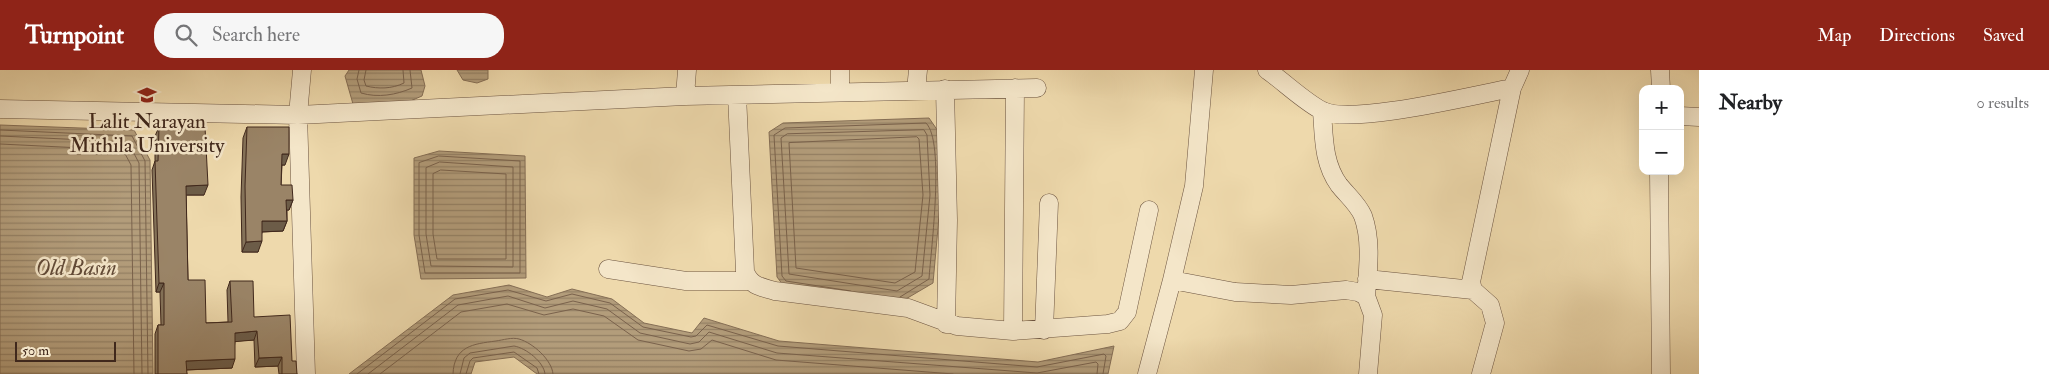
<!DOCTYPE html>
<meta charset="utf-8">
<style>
:root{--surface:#fff;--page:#f6f6f6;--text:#202124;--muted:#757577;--line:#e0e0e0;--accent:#8f2418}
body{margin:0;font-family:"IM FELL Double Pica",serif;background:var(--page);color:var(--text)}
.controls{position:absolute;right:15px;top:15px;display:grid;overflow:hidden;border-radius:10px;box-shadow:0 5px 20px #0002}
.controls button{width:45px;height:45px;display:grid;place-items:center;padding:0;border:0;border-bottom:1px solid var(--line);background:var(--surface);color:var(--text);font:25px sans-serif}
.scale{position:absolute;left:15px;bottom:12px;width:101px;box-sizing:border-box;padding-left:5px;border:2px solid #40281c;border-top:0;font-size:14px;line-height:18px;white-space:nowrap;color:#40281c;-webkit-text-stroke:4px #f4e6c9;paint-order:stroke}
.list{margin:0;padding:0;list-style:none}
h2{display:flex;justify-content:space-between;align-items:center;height:65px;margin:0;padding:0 20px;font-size:21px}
h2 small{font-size:16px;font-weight:400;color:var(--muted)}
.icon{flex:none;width:28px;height:28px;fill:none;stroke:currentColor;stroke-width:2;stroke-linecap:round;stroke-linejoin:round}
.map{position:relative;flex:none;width:1699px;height:304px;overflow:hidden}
header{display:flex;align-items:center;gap:30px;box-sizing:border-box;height:70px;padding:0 25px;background:var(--accent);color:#fff}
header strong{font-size:24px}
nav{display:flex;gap:28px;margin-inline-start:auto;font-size:18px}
.search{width:350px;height:45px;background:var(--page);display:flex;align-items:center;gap:12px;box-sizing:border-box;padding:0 18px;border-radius:20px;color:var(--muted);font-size:19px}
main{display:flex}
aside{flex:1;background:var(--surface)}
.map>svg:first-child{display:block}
.water{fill:url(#water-rules);stroke:#856e55}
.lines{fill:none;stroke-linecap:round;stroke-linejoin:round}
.shore{stroke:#7a624c;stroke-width:1}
.minor-casing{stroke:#6c5440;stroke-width:19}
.minor{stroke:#f4e6c9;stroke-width:18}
.wall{fill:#847259;stroke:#40281c}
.shaded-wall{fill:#6c5c48;stroke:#40281c}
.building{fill:#9a8467;stroke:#40281c}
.labels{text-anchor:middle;stroke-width:5;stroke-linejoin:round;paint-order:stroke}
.poi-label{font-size:21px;fill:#40281c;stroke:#f4e6c9}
.water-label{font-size:22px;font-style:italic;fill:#624b38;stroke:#f4e6c9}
</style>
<header>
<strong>Turnpoint</strong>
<div class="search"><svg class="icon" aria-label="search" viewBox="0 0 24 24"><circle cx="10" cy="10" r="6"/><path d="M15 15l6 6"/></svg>Search here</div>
<nav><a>Map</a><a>Directions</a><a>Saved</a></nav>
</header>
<main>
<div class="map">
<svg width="1699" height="304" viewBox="0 0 1699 304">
<defs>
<pattern id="water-rules" width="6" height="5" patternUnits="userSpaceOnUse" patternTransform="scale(1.25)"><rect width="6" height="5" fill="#b39d7b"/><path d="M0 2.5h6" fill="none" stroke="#938064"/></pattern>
</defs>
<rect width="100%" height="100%" fill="#eed9ac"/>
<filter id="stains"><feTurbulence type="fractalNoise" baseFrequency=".004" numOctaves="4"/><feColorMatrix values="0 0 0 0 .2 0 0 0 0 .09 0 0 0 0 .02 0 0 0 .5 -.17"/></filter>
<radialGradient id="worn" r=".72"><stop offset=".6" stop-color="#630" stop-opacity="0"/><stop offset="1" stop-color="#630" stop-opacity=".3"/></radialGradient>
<!-- water -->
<path class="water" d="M349,0H421L425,16L422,26L401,35L353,34L345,6Z
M457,0H488V9L477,13L463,10Z
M929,48L938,61L941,125L933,213L899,233L783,215L777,207L769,62L783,53Z
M0,55L134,60L150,90L153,304H0Z
M439,81L525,86L526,208L421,209L414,165V88Z
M509,215L547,227L572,219L612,229L644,253L692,263L704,248L779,271L1038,292L1114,276L1108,304H537L514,287L475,292L471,304H349L453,225Z"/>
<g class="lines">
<!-- shore -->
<path class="shore" d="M359,0L357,9L361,23C378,28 396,25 412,18L410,0
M366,0L364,10L366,16C378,19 392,19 404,13L403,0
M0,60L132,66L145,91L148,304
M924,60L927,65L930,125L922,206L897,221L789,204L781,68L787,64Z
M0,66L128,72L139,93L142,304
M917,67L919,69L923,125L915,202L895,213L796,198L789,73Z
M0,74L123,80L131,95L134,304
M439,86L520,91V203H425L419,165V93Z
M440,92L513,97V197L431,196L426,164V98Z
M441,100L506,104V189H437L433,164V104Z
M851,221L786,211L782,206L774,65L785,58L926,53C945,72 931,179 929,209L900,227
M357,304L455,229L508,220L546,231L572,224L610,233L643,257L691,267L696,266L707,255L778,276L1037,297L1104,284L1106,286L1103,304
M368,304L458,235L508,226L545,238L573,231L607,239L640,263L690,274L699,272L709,262L777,283L1037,303L1096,292L1098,294L1097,304
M380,304L461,242L507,234L544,245L573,239L604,246L638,270L689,281L701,279L712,270L776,290L953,304
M453,304C454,276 473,274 496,271C503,270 512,267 519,269C533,273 552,290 553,304
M460,304L464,288L470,283L514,276C526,278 544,292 545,304
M466,304L470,291L473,288L514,282L537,298L539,304"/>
<!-- minor casing -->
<g class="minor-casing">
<path id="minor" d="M302,0L298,45L306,304
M1267,0C1283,11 1307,34 1323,41C1353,55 1474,25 1512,18
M1660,0L1661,19
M945,19L948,150L946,254
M916,20L918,0
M840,22V0
M737,25L745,201C750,216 761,217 775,221L908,238L957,256L1013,261L1108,254L1120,251L1127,242L1149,140
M685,26L687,0
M0,39L298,45L685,26L1037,18
M1322,41C1324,67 1323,93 1339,115C1347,125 1358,134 1363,146C1372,171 1368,200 1366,226
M1680,46L1699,47
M1659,101L1661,304
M608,199L686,211H749
M1367,209L1473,220
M1172,210L1235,222L1291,225L1346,220L1358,222L1366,226L1373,245L1368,304
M1044,260L1049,133
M1013,261L1015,18
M1147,304L1172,210L1194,116L1204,0
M1481,304L1495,253L1490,235L1473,220L1471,212L1512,18L1520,0"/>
</g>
<!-- minor -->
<use href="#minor" class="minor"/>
</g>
<!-- wall -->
<path class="wall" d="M159,57L204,125H186L188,210L206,253L228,252L227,220L230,211L254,247L292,291L297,304H279L278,296L255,297L254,270L235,271L232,298L186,300L187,304H155V264L158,255H161L160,222H156L152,100L155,91V66Z
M247,57L285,95H282L281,115L293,130L289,140H287V151L283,161L262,162L258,182H242L241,127L243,68Z"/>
<!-- shaded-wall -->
<path class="shaded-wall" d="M282,84H289L285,95H278Z
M208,115L204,125H183L186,116Z
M286,130H293L289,140H283Z
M262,151H287L283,161L258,162Z
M262,171L258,182H242L246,172Z
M159,213H164L160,222H156Z
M257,261L254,270L231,272L235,263Z
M282,287L278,296L255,297L259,288Z
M235,289L232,298L183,300L186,291Z"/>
<!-- building -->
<path class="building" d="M159,57H205L208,115L186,116L188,210H205L206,253L232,252L230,211H253L254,247L290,245L292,291H296L297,304H282V287L259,288L257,261L235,263V289L186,291L187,304H158V255H164V213H159L155,91H158Z
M247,57H289V84H282L281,115H292L293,130H286L287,151H262V171L246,172L245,116Z"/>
<!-- icons -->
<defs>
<g id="university-bare" transform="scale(1.5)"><path d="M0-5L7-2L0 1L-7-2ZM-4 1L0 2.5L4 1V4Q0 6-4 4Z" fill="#8f2418" stroke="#f4e6c9" stroke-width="2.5" paint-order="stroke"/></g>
</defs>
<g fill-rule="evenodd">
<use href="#university-bare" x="147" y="25"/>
</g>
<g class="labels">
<!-- poi labels -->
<g class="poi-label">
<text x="147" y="58">Lalit Narayan<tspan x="147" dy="24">Mithila University</tspan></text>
</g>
<!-- water labels -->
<g class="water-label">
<text x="76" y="205">Old Basin</text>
</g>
</g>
<rect width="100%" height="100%" filter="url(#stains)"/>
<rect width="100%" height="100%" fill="url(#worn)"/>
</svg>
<div class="controls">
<button>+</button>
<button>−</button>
</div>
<div class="scale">50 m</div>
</div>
<aside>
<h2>Nearby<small>0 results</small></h2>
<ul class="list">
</ul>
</aside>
</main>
